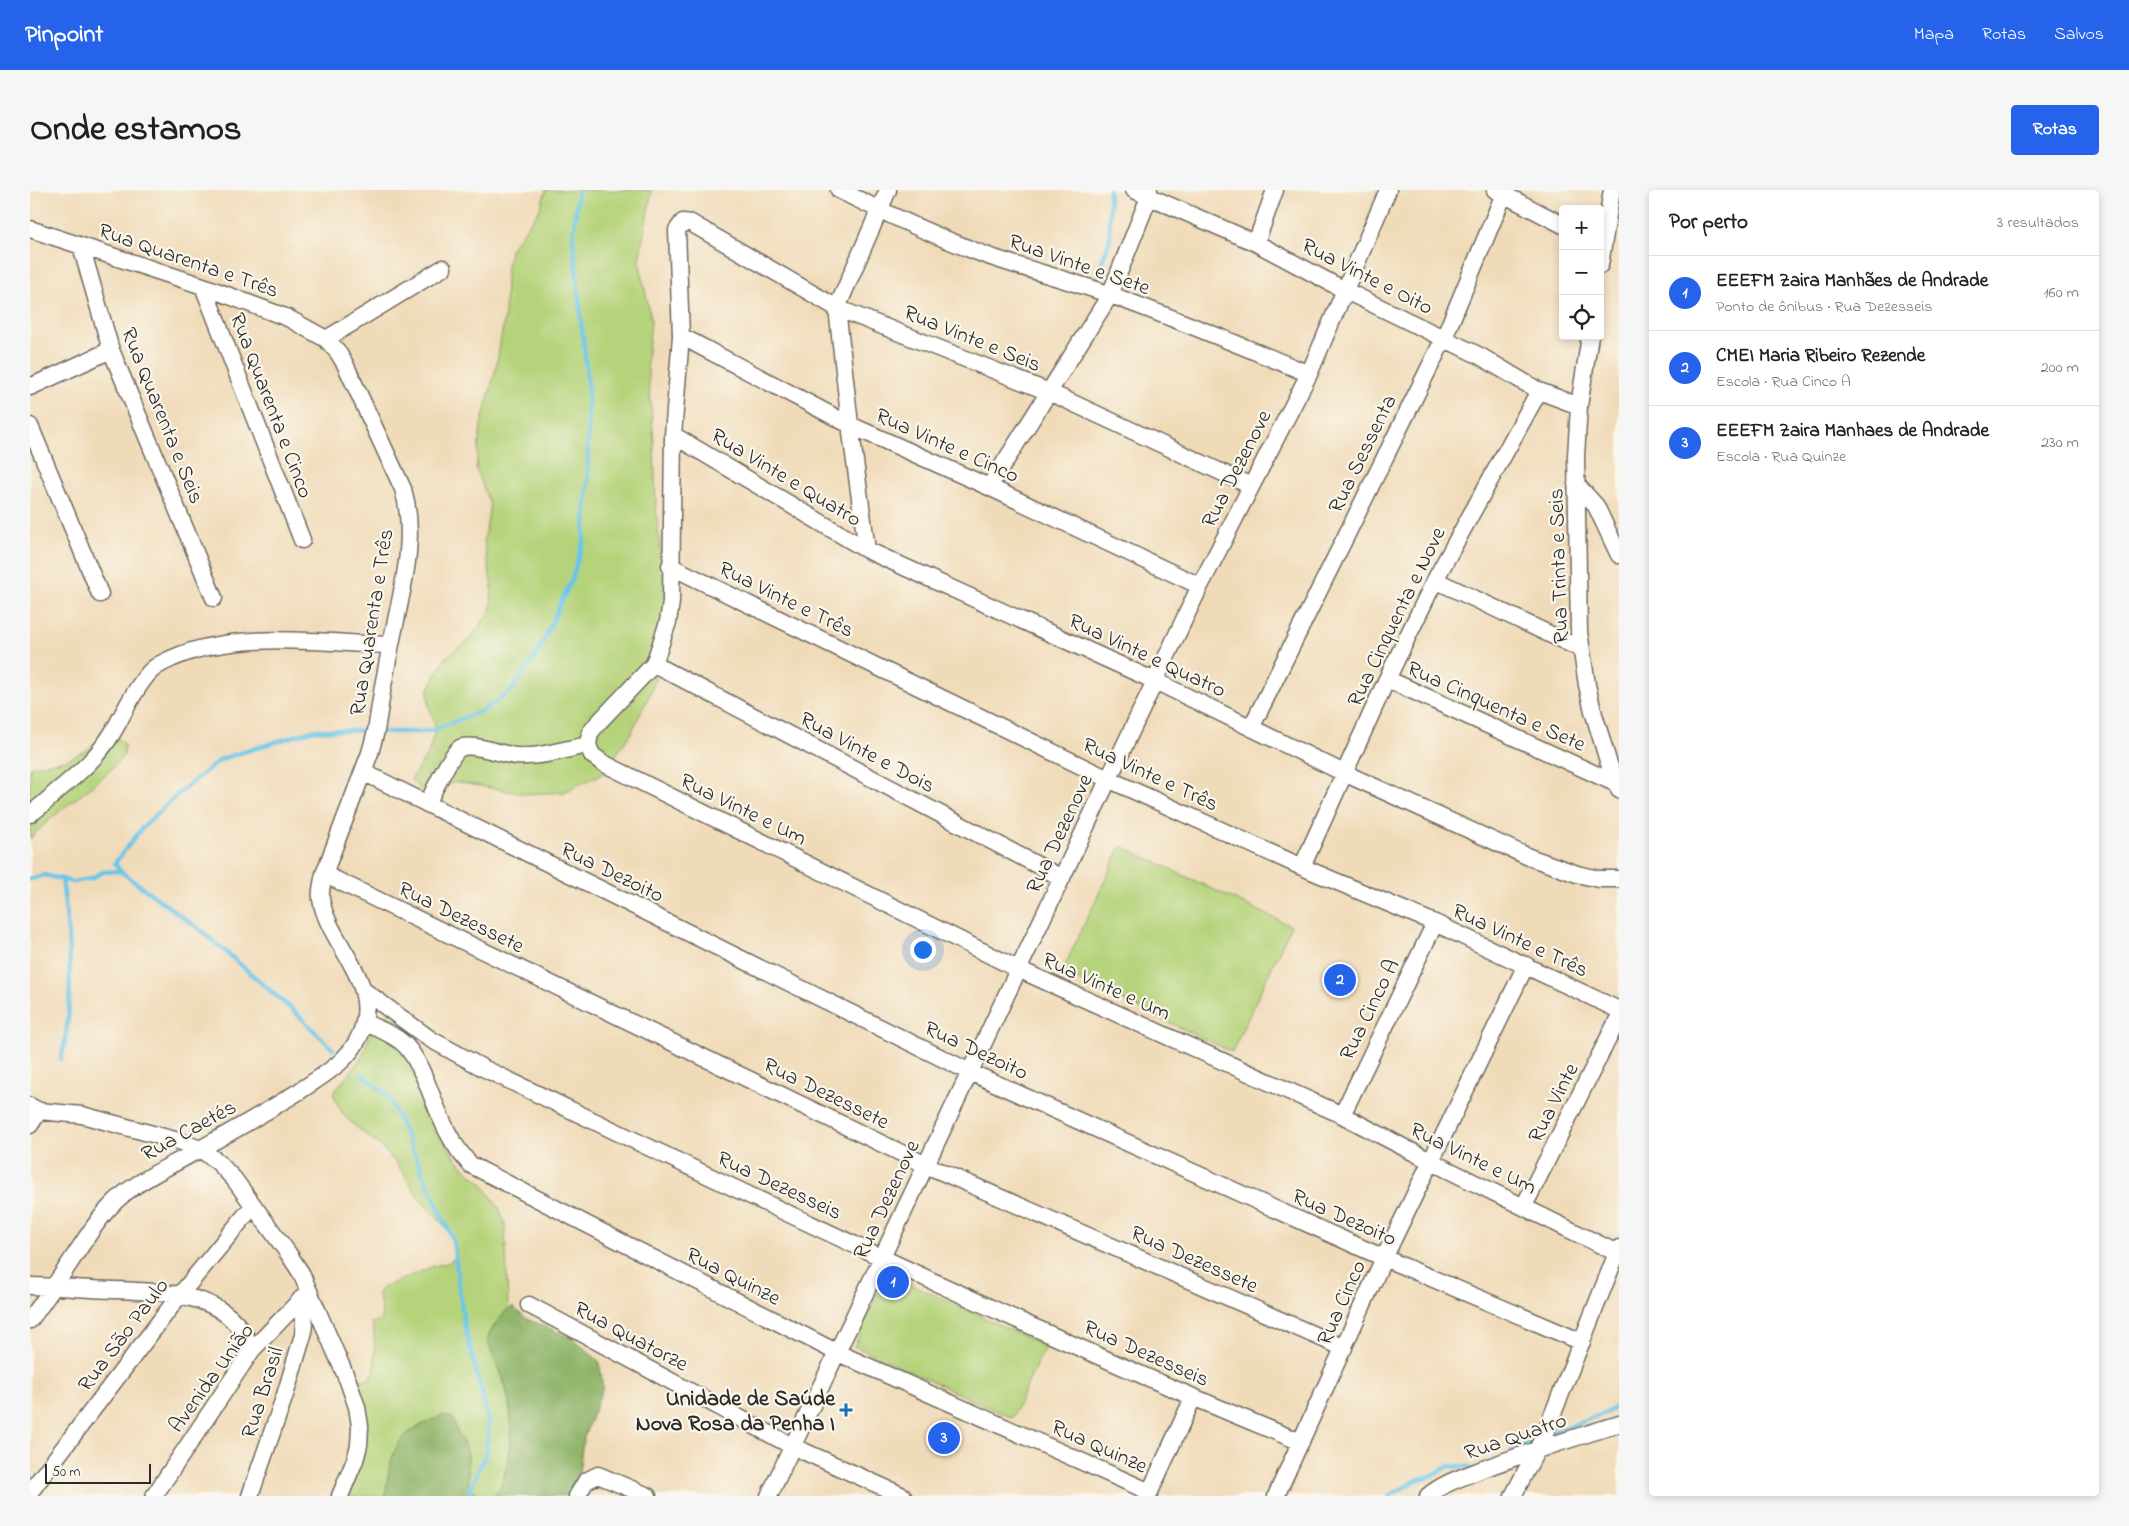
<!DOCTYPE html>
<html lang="pt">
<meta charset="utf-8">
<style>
:root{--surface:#fff;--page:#f6f6f6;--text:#202124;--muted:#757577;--line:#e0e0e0;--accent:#2563eb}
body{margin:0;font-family:"Indie Flower",sans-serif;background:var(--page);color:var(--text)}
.controls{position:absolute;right:15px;top:15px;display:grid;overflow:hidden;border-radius:5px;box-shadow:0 2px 8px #0003}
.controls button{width:45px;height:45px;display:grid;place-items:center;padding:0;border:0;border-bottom:1px solid var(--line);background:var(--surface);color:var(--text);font:25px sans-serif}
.scale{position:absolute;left:15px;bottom:12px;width:106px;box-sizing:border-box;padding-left:5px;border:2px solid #2b2b2b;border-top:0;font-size:14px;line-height:18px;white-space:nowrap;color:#2b2b2b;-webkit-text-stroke:4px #fbf7ec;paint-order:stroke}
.you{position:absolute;left:892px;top:759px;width:18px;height:18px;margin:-12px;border:4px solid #fff;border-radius:50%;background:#1a73e8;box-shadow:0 0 0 8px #1a73e833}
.badge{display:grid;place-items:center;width:32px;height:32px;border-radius:50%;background:var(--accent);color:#fff;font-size:16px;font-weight:700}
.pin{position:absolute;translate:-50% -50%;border:2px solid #fff;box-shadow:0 1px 5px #0006}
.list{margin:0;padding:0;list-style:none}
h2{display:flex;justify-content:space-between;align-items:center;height:65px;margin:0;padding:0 20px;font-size:21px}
h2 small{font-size:16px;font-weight:400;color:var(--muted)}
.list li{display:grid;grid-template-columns:32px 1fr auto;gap:15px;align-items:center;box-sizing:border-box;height:75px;padding:0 20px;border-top:1px solid var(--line)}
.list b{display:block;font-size:19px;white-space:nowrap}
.list p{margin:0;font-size:16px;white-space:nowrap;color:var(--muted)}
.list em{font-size:16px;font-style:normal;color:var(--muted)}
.icon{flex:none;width:28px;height:28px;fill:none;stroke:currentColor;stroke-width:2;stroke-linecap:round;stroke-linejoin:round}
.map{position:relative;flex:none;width:1589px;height:1306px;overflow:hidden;border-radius:5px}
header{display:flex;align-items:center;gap:30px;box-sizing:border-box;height:70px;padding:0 25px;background:var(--accent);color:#fff}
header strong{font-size:24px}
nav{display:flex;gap:28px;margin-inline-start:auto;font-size:18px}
.intro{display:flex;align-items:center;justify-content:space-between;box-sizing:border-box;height:120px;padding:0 30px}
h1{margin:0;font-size:35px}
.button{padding:12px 22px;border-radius:5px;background:var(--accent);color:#fff;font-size:18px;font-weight:700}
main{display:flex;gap:30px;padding:0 30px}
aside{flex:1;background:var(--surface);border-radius:5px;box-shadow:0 2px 8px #0003}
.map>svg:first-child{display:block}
.green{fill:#b5d37a;stroke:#707f52}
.forest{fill:#90b56a;stroke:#5e704a}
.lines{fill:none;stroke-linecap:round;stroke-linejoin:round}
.stream{stroke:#69c5e7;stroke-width:4.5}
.minor-casing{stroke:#70695d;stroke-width:19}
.minor{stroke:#fff;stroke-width:16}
.poi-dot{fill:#1f6fb2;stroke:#fbf7ec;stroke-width:2}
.labels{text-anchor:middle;stroke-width:4.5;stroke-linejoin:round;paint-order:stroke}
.street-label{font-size:22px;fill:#2b2b2b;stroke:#fbf7ec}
.poi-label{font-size:22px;font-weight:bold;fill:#2b2b2b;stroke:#fbf7ec;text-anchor:end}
</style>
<header>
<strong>Pinpoint</strong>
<nav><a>Mapa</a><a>Rotas</a><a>Salvos</a></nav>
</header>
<div class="intro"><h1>Onde estamos</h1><a class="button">Rotas</a></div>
<main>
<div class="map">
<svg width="1589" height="1306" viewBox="0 0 1589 1306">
<rect width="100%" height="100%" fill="#fbf7ec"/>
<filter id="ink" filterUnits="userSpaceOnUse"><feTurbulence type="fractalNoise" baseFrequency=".02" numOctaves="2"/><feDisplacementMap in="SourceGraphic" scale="10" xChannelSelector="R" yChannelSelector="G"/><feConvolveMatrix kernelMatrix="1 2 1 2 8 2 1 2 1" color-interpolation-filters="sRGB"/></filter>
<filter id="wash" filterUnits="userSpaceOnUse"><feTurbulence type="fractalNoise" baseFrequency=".0096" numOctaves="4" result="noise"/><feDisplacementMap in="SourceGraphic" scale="20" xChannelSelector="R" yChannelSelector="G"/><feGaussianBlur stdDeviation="1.12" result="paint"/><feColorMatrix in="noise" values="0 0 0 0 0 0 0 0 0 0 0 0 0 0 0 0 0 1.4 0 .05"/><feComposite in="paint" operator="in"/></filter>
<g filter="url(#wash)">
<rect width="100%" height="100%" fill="#f0dbb9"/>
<!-- green -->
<path class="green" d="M516,0H622L609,70L621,130L617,171L624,253L626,322L639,432L622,500L600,545L572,584L534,602L495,604L427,592L393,602L381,589L398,564L406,538L399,516L398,500L416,467L438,451L461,420L462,396L454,352L460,315L446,279L451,235L466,178L475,124L476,83L480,60L510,19Z
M74,547H85L94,553V565C68,598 28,617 0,649V577L36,570L55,561Z
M1091,656L1261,736L1202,862L1032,782Z
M360,822L387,843L393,856L382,874L384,888L401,926L421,962L437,981L451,992L469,1018L475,1033L478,1117L458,1150C476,1194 488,1226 477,1274C474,1285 472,1297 464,1306H447L438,1292V1263L426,1239L423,1228C414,1229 404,1230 396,1233C365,1244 358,1276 356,1306H316L326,1199L329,1190L339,1189L345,1181L344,1140L341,1133C358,1132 350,1115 348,1103L352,1098L404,1076L418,1073L426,1067C427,1040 402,1026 388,1006C377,989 368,973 353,959C331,937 314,936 303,903L332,867L340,845L352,826Z
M857,1083L1015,1156L982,1228L824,1156Z"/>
<!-- forest -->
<path class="forest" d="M482,1117L497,1129L542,1148L569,1171L573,1197L553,1250L549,1284L538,1306H464C485,1280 485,1220 474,1190C470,1178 459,1161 458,1150C457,1142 475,1121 482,1117Z
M413,1225L423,1228L426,1239L438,1263V1292L447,1305L452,1306H356C357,1287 360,1260 375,1246C385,1237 401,1231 413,1225Z"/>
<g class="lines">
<!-- stream -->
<path class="stream" d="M1064,95L1080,49L1079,0
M350,542H390L403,540L454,520L481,501L507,464L541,391L554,350L558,291V197L543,48L548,0
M0,689L14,685L43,692L60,689L73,682L90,681
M303,859L267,824L173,742L90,681L85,673L112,638L149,603L191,569L284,540L343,541
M31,869C45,814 40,745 32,689
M332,884L352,901L360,910L423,1050L434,1134L456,1220L459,1238L455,1266L437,1306
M1521,1243L1576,1223L1589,1215
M1482,1260L1506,1249
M1359,1306L1387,1290L1401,1286L1419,1276L1440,1277"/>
</g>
</g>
<g filter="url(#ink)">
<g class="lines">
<!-- minor casing -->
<g class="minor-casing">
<path id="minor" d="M809,0C857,24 907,47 958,66C999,80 1041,91 1081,105C1148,130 1213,156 1279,184
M1104,0L1226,53L1316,101L1450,166L1509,201L1549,216
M1465,0L1533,35
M0,39L173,96L258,128L296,149L307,161L315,174L373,299C388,350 371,403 361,454C355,483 350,512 346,541L340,563L294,684C292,694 289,705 292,714C302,755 344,788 334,833C326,868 295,884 268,902C236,922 203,941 170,959C145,974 118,985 95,1003C72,1021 57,1047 41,1071C28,1091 14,1111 0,1130
M1226,53L1245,0
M51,56L81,160L184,408
M1570,75L1582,0
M173,96L272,350
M651,146L820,235L959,297L1170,396
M1560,146L1549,216L1546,266L1549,442L1557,495L1563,521L1578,571L1589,600
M296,149L413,78
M0,197L81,160
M0,236L70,404
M643,245L837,360L1125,491L1314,583L1499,667L1547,684L1569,689H1589
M1546,294L1566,316L1589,365
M959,297L1080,105L1119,7V0
M837,360L820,235L807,118L858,0
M640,376L1078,589L1272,677L1405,733L1589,820
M1405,390L1551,459
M624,474L1032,688
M1357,489L1587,594
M1221,538L1414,148L1474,4
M558,555L560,543L567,534L624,474L638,432L641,412L643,245L651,146L647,40L653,32L661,33L807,118L1019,202L1221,296
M558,555L562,565L573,573L988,779L1312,925L1400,971L1587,1063
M333,582L940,882L1354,1068L1552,1152
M397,614C403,603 421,563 430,558C442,552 473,565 486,566C509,568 536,559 558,555
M0,624C9,618 18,610 26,602C48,584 68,567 83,542C94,523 103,501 118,484C124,476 134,472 143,468C206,440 293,453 360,455
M1272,677L1357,489L1405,390L1509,201
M294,684L896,975L1314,1158
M333,800L400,849L453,878C723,1007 993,1139 1271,1252
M334,832C348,839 364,844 375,855C385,865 390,878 396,891C408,921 418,952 441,975L808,1163L1120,1302
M0,916L9,921L52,925L152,952L170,959L188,972L204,989L258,1063L271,1083L318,1191L327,1217L330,1236L329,1255L325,1270L310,1306
M1312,925L1405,733
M0,935L9,921
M1494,1016L1589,827
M0,1096C21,1096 41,1098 61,1099C98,1101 145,1099 179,1114C199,1123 214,1139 222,1160
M499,1115L762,1256L873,1306
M0,1302L149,1106L223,1016
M124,1306L222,1160L279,1101
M220,1306L255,1205L273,1145L274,1133L270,1110
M547,1306L556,1291L568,1285L618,1306
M739,1306L1170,396L1279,184L1358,0
M1118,1306L1163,1208
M1246,1306L1354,1068L1496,775
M1398,1306C1413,1293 1435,1286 1453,1279C1498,1262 1543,1248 1589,1234
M1483,1306L1514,1246L1589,1058"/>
</g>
<!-- minor -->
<use href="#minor" class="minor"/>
</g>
</g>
<!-- markers -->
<path class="poi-dot" d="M813.5 1212.5h5v5h5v5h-5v5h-5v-5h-5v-5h5z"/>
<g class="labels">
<!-- street labels -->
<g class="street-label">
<text transform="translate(159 69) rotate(19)" y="8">Rua Quarenta e Três</text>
<text transform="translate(1050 73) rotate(19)" y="8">Rua Vinte e Sete</text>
<text transform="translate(1338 85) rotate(27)" y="8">Rua Vinte e Oito</text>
<text transform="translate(943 147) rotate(22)" y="8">Rua Vinte e Seis</text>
<text transform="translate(243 215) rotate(69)" y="8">Rua Quarenta e Cinco</text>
<text transform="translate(134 225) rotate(68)" y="8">Rua Quarenta e Seis</text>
<text transform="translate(918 254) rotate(24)" y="8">Rua Vinte e Cinco</text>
<text transform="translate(1331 263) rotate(-64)" y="8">Rua Sessenta</text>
<text transform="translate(1205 278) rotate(-63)" y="8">Rua Dezenove</text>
<text transform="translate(757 286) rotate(31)" y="8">Rua Vinte e Quatro</text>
<text transform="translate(1527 376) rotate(-92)" y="8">Rua Trinta e Seis</text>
<text transform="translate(757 408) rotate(26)" y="8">Rua Vinte e Três</text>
<text transform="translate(1365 426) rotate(-64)" y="8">Rua Cinquenta e Nove</text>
<text transform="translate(340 432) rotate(-81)" y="8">Rua Quarenta e Três</text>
<text transform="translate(1118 464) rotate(25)" y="8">Rua Vinte e Quatro</text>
<text transform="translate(1467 515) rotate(24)" y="8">Rua Cinquenta e Sete</text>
<text transform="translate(838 561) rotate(28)" y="8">Rua Vinte e Dois</text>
<text transform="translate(1121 583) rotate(25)" y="8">Rua Vinte e Três</text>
<text transform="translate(714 618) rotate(26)" y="8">Rua Vinte e Um</text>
<text transform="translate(1028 643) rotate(-65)" y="8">Rua Dezenove</text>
<text transform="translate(583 681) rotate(26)" y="8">Rua Dezoito</text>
<text transform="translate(432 726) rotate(26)" y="8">Rua Dezessete</text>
<text transform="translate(1491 749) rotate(25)" y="8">Rua Vinte e Três</text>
<text transform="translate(1077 795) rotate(24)" y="8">Rua Vinte e Um</text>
<text transform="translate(1338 819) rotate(-64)" y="8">Rua Cinco A</text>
<text transform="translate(947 859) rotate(25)" y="8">Rua Dezoito</text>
<text transform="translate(797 902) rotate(26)" y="8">Rua Dezessete</text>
<text transform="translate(1522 912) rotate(-63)" y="8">Rua Vinte</text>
<text transform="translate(158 939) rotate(-29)" y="8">Rua Caetés</text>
<text transform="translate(1444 967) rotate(26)" y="8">Rua Vinte e Um</text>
<text transform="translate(750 994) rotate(25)" y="8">Rua Dezesseis</text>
<text transform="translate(855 1009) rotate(-65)" y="8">Rua Dezenove</text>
<text transform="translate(1315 1026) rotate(24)" y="8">Rua Dezoito</text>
<text transform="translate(1165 1068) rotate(24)" y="8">Rua Dezessete</text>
<text transform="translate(704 1085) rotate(27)" y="8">Rua Quinze</text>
<text transform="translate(1310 1112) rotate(-66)" y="8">Rua Cinco</text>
<text transform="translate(92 1144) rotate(-53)" y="8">Rua São Paulo</text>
<text transform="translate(602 1145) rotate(28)" y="8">Rua Quatorze</text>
<text transform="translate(1117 1162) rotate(24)" y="8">Rua Dezesseis</text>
<text transform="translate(180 1187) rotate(-54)" y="8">Avenida União</text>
<text transform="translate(231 1202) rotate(-72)" y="8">Rua Brasil</text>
<text transform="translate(1485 1245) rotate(-19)" y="8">Rua Quatro</text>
<text transform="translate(1070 1255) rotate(24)" y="8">Rua Quinze</text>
</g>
<!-- poi labels -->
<g class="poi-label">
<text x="805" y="1215">Unidade de Saúde<tspan x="805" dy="25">Nova Rosa da Penha I</tspan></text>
</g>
</g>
</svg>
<div class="controls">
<button>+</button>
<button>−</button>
<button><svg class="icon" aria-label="locate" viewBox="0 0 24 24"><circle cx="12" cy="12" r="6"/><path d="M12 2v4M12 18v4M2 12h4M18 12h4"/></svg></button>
</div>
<div class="scale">50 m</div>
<div class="you"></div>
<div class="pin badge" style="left:863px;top:1092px">1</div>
<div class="pin badge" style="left:1310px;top:790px">2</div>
<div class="pin badge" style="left:914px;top:1248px">3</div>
</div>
<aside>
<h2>Por perto<small>3 resultados</small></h2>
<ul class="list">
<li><span class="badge">1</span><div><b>EEEFM Zaira Manhães de Andrade</b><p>Ponto de ônibus · Rua Dezesseis</p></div><em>160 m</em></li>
<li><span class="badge">2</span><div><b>CMEI Maria Ribeiro Rezende</b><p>Escola · Rua Cinco A</p></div><em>200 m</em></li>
<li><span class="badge">3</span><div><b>EEEFM Zaira Manhaes de Andrade</b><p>Escola · Rua Quinze</p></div><em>230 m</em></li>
</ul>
</aside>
</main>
